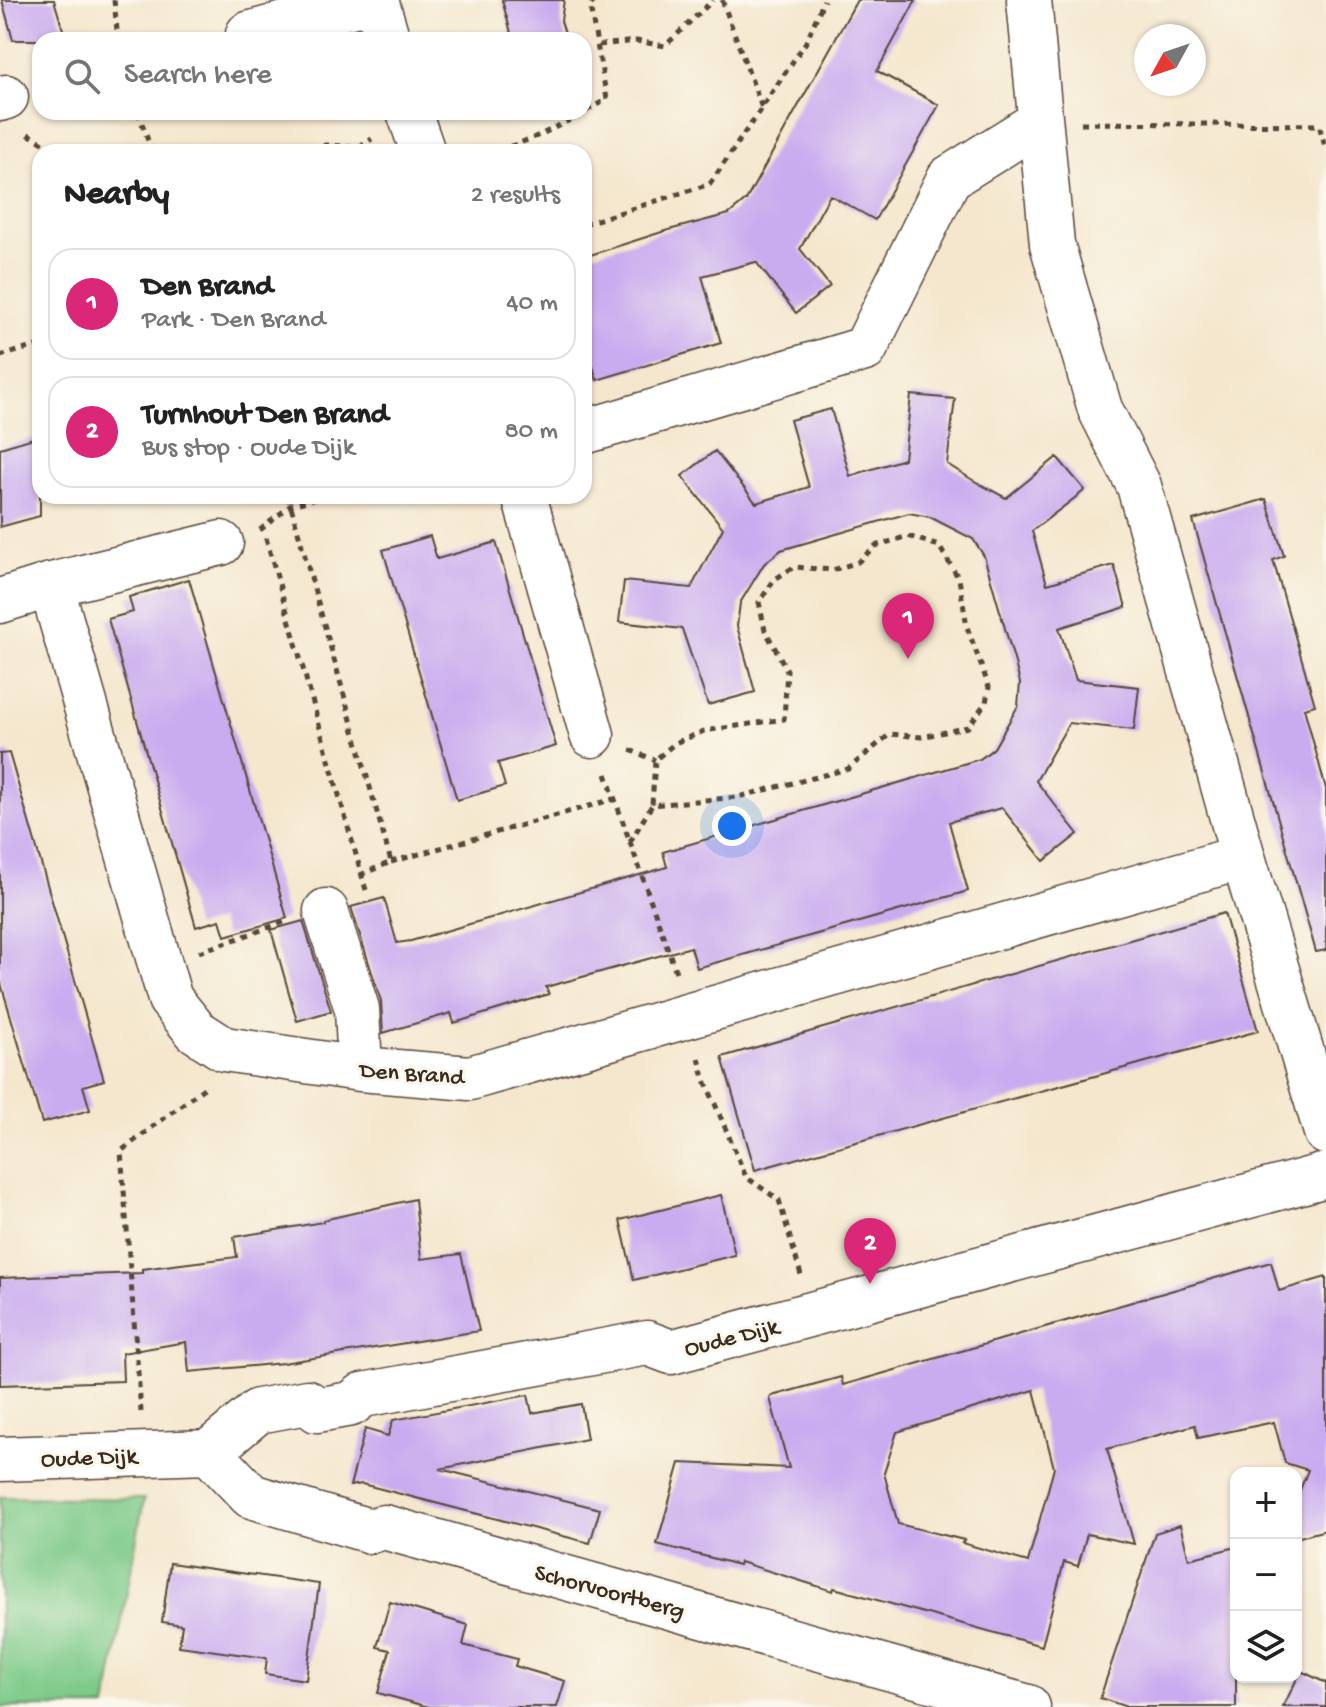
<!DOCTYPE html>
<meta charset="utf-8">
<style>
:root{--surface:#fff;--page:#f2f2f2;--text:#222;--muted:#767676;--line:#e0e0e0;--accent:#db2777}
body{margin:0;font-family:"Gochi Hand",sans-serif;background:var(--page);color:var(--text)}
.controls{position:absolute;right:24px;bottom:24px;display:grid;overflow:hidden;border-radius:16px;box-shadow:0 2px 6px #0004}
.controls button{width:72px;height:72px;display:grid;place-items:center;padding:0;border:0;border-bottom:2px solid var(--line);background:var(--surface);color:var(--text);font:40px sans-serif}
.compass{position:absolute;left:1134px;top:24px;width:72px;height:72px;border-radius:50%;background:var(--surface);box-shadow:0 2px 6px #0004;rotate:230deg}
.you{position:absolute;left:732px;top:826px;width:28px;height:28px;margin:-20px;border:6px solid #fff;border-radius:50%;background:#1a73e8;box-shadow:0 0 0 12px #1a73e833}
.badge{display:grid;place-items:center;width:52px;height:52px;border-radius:50%;background:var(--accent);color:#fff;font-size:26px;font-weight:700}
.pin{position:absolute;translate:-50% -66px;filter:drop-shadow(0 2px 4px #0008)}
.pin::after{content:'';position:absolute;top:42px;width:28px;height:24px;background:inherit;clip-path:polygon(0 0,100% 0,50% 100%)}
.list{margin:0;padding:0;list-style:none}
h2{display:flex;justify-content:space-between;align-items:center;height:104px;margin:0;padding:0 32px;font-size:34px}
h2 small{font-size:26px;font-weight:400;color:var(--muted)}
.list li{display:grid;grid-template-columns:52px 1fr auto;gap:24px;align-items:center;box-sizing:border-box;height:112px;margin:0 16px 16px;padding:0 16px;border:2px solid var(--line);border-radius:24px}
.list b{display:block;font-size:30px;white-space:nowrap}
.list p{margin:0;font-size:26px;white-space:nowrap;color:var(--muted)}
.list em{font-size:26px;font-style:normal;color:var(--muted)}
.icon{flex:none;width:44px;height:44px;fill:none;stroke:currentColor;stroke-width:2;stroke-linecap:round;stroke-linejoin:round}
.map{position:relative;flex:none;width:1326px;height:1707px;overflow:hidden}
.search{position:absolute;background:var(--surface);box-shadow:0 2px 6px #0004;left:32px;top:32px;width:560px;height:88px;display:flex;align-items:center;gap:20px;box-sizing:border-box;padding:0 28px;border-radius:24px;color:var(--muted);font-size:30px}
.panel{position:absolute;background:var(--surface);box-shadow:0 2px 6px #0004;left:32px;top:144px;width:560px;height:360px;border-radius:24px}
.map>svg:first-child{display:block}
.green{fill:#7eca89;stroke:#5c7a54;stroke-width:2}
.building{fill:#c9acef;fill-rule:evenodd}
.lines{fill:none;stroke-linecap:round;stroke-linejoin:round}
.minor-casing{stroke:#574638;stroke-width:47}
.path{stroke:#574638;stroke-width:5;stroke-dasharray:6 6;stroke-linecap:butt}
.minor{stroke:#fff;stroke-width:44}
.labels{text-anchor:middle;stroke-width:6;stroke-linejoin:round;paint-order:stroke}
.street-label{font-size:24px;fill:#3b2a1e;stroke:#fbf7ec}
</style>
<div class="map">
<svg width="1326" height="1707" viewBox="0 0 1326 1707">
<rect width="100%" height="100%" fill="#fbf7ec"/>
<filter id="ink" filterUnits="userSpaceOnUse"><feTurbulence type="fractalNoise" baseFrequency=".0125" numOctaves="2"/><feDisplacementMap in="SourceGraphic" scale="16" xChannelSelector="R" yChannelSelector="G"/><feConvolveMatrix kernelMatrix="1 2 1 2 8 2 1 2 1" color-interpolation-filters="sRGB"/></filter>
<filter id="wash" filterUnits="userSpaceOnUse"><feTurbulence type="fractalNoise" baseFrequency=".006" numOctaves="4" result="noise"/><feDisplacementMap in="SourceGraphic" scale="32" xChannelSelector="R" yChannelSelector="G"/><feGaussianBlur stdDeviation="1.8" result="paint"/><feColorMatrix in="noise" values="0 0 0 0 0 0 0 0 0 0 0 0 0 0 0 0 0 1.4 0 .05"/><feComposite in="paint" operator="in"/></filter>
<g filter="url(#wash)">
<rect width="100%" height="100%" fill="#f4e7ce"/>
<!-- green -->
<path class="green" d="M0,1497L144,1499L106,1707H0Z"/>
<g id="blocks">
<!-- building -->
<path class="building" d="M2,0H54L66,40H13Z
M502,0H564L561,21L567,40H513Z
M857,0H916L877,71L939,105L875,220L830,195L800,249L830,286L796,313L756,262L702,276L721,343L597,380L584,338V257L665,231L729,214L746,200Z
M911,395L955,399L947,464L976,482L1006,498L1057,457L1085,490L1032,531L1047,584L1114,565L1126,607L1059,628L1076,680L1139,687L1134,730L1069,723L1036,781L1078,834L1044,861L1002,808L949,822L968,891L697,968L691,947L546,987L549,994L454,1023L451,1013L383,1033L381,1001L351,907L384,898L397,943L411,941L667,867L663,852L980,759L994,748L1018,706L1020,683L1015,663L984,556L973,539L930,517L909,513L781,550L764,564L740,603L737,626L755,692L708,705L682,629L619,622L624,581L691,588L723,528L682,476L715,451L756,503L809,487L790,420L831,409L850,476L904,459Z
M40,436V516L0,527V448Z
M1266,499L1284,556L1273,560L1315,705L1304,708L1326,789V950L1316,952L1193,520Z
M430,536L437,559L496,542L556,746L498,763L505,786L457,800L383,550Z
M189,579L287,918L225,936L220,920L196,927L108,619L133,612L129,597Z
M9,753L104,1080L83,1086L90,1110L42,1123L0,980V754Z
M1224,913L1258,1031L755,1170L722,1057Z
M303,921L331,1011L297,1021L271,930Z
M721,1195L735,1255L634,1280L620,1220Z
M415,1199L421,1259L461,1254L479,1331L283,1363L189,1372L186,1342L122,1353L123,1381L0,1385V1278L142,1273V1269L237,1257L234,1237L323,1222V1220Z
M1271,1262L1279,1291L1326,1277V1530L1296,1538V1500L1308,1470L1285,1463L1274,1422L1198,1438L1195,1425L1107,1449L1134,1544L1087,1534L1078,1566L1064,1562L1042,1646L834,1588L833,1591L740,1562L739,1565L657,1544L680,1463L789,1468L770,1398L772,1396L841,1377L843,1385ZM1034,1390L1054,1468L1028,1562L962,1543L964,1540L898,1524L884,1473L897,1432Z
M528,1395L532,1413L581,1404L587,1439L440,1469L600,1509L590,1543L362,1484L350,1486L365,1429L388,1436L393,1420Z
M1180,1525L1189,1559L1236,1547V1707H1127L1100,1698L1155,1533Z
M170,1563L319,1584L306,1680L265,1674L267,1658L179,1646L182,1625L162,1622Z
M390,1602L468,1625L463,1645L517,1659L515,1666L565,1681L557,1707H429L378,1693L390,1650L377,1647Z
M1301,1671L1326,1683V1707H1283Z"/>
</g>
</g>
<g filter="url(#ink)">
<use href="#blocks" fill-opacity="0" stroke="#574638" stroke-width="2"/>
<g class="lines">
<!-- minor casing -->
<g class="minor-casing">
<path id="minor" d="M376,0L388,40
M1029,0L1052,244L1100,409L1139,486L1243,857L1326,1132
M248,34L372,0
M0,99L6,97
M409,112L423,152
M584,432L865,349L949,178L1039,122
M524,496L592,735
M51,585L170,999L196,1031L224,1049L360,1069L470,1078L1243,857
M0,601L51,585L221,543
M326,911L357,1009L360,1069
M209,1452L251,1496L370,1531L384,1527L1028,1707
M0,1459L209,1452L258,1411L307,1402L317,1410L351,1404L363,1395L647,1343L671,1352L1326,1175"/>
</g>
<!-- path -->
<path class="path" d="M114,0L118,40
M722,0L762,108
M599,45L637,41L665,46L713,0
M138,112L152,152
M1081,123L1319,125L1326,150
M28,134L59,152
M300,152L326,145L359,147L372,139
M487,152C530,144 570,120 607,99L590,6L595,0
M584,224L710,184L806,42L824,0
M0,356L40,345
M288,496L391,862L360,875
M260,530L291,505L326,496
M266,538L366,890
M630,750L655,760
M606,774L677,975
M630,842L652,805L738,797L848,769L890,734L922,737L968,727L986,702L989,687L967,627L959,579L939,546L908,536L875,546L858,562L833,570L794,567L775,579L759,602L765,630L787,670L784,719L704,731L675,743L655,760L652,805
M391,862L614,799
M199,952L284,922
M699,1058L704,1078L746,1177L779,1200L801,1275
M141,1412L121,1151L204,1088"/>
<!-- minor -->
<use href="#minor" class="minor"/>
</g>
</g>
<g class="labels">
<!-- street labels -->
<g class="street-label">
<text transform="translate(412 1072) rotate(4)" y="8">Den Brand</text>
<text transform="translate(731 1336) rotate(-14)" y="8">Oude Dijk</text>
<text transform="translate(89 1456) rotate(-2)" y="8">Oude Dijk</text>
<text transform="translate(610 1590) rotate(15)" y="8">Schorvoortberg</text>
</g>
</g>
</svg>
<div class="controls">
<button>+</button>
<button>−</button>
<button><svg class="icon" aria-label="layers" viewBox="0 0 24 24"><path d="M12 4l9 5-9 5-9-5zM3 14l9 5 9-5"/></svg></button>
</div>
<svg class="compass" viewBox="-18 -18 36 36"><path d="M0-13l5 13h-10z" fill="#e53935"/><path d="M0 13l5-13h-10z" fill="#767676"/></svg>
<div class="you"></div>
<div class="pin badge" style="left:908px;top:659px">1</div>
<div class="pin badge" style="left:870px;top:1284px">2</div>
<div class="search"><svg class="icon" aria-label="search" viewBox="0 0 24 24"><circle cx="10" cy="10" r="6"/><path d="M15 15l6 6"/></svg>Search here</div>
<section class="panel">
<h2>Nearby<small>2 results</small></h2>
<ul class="list">
<li><span class="badge">1</span><div><b>Den Brand</b><p>Park · Den Brand</p></div><em>40 m</em></li>
<li><span class="badge">2</span><div><b>Turnhout Den Brand</b><p>Bus stop · Oude Dijk</p></div><em>80 m</em></li>
</ul>
</section>
</div>
